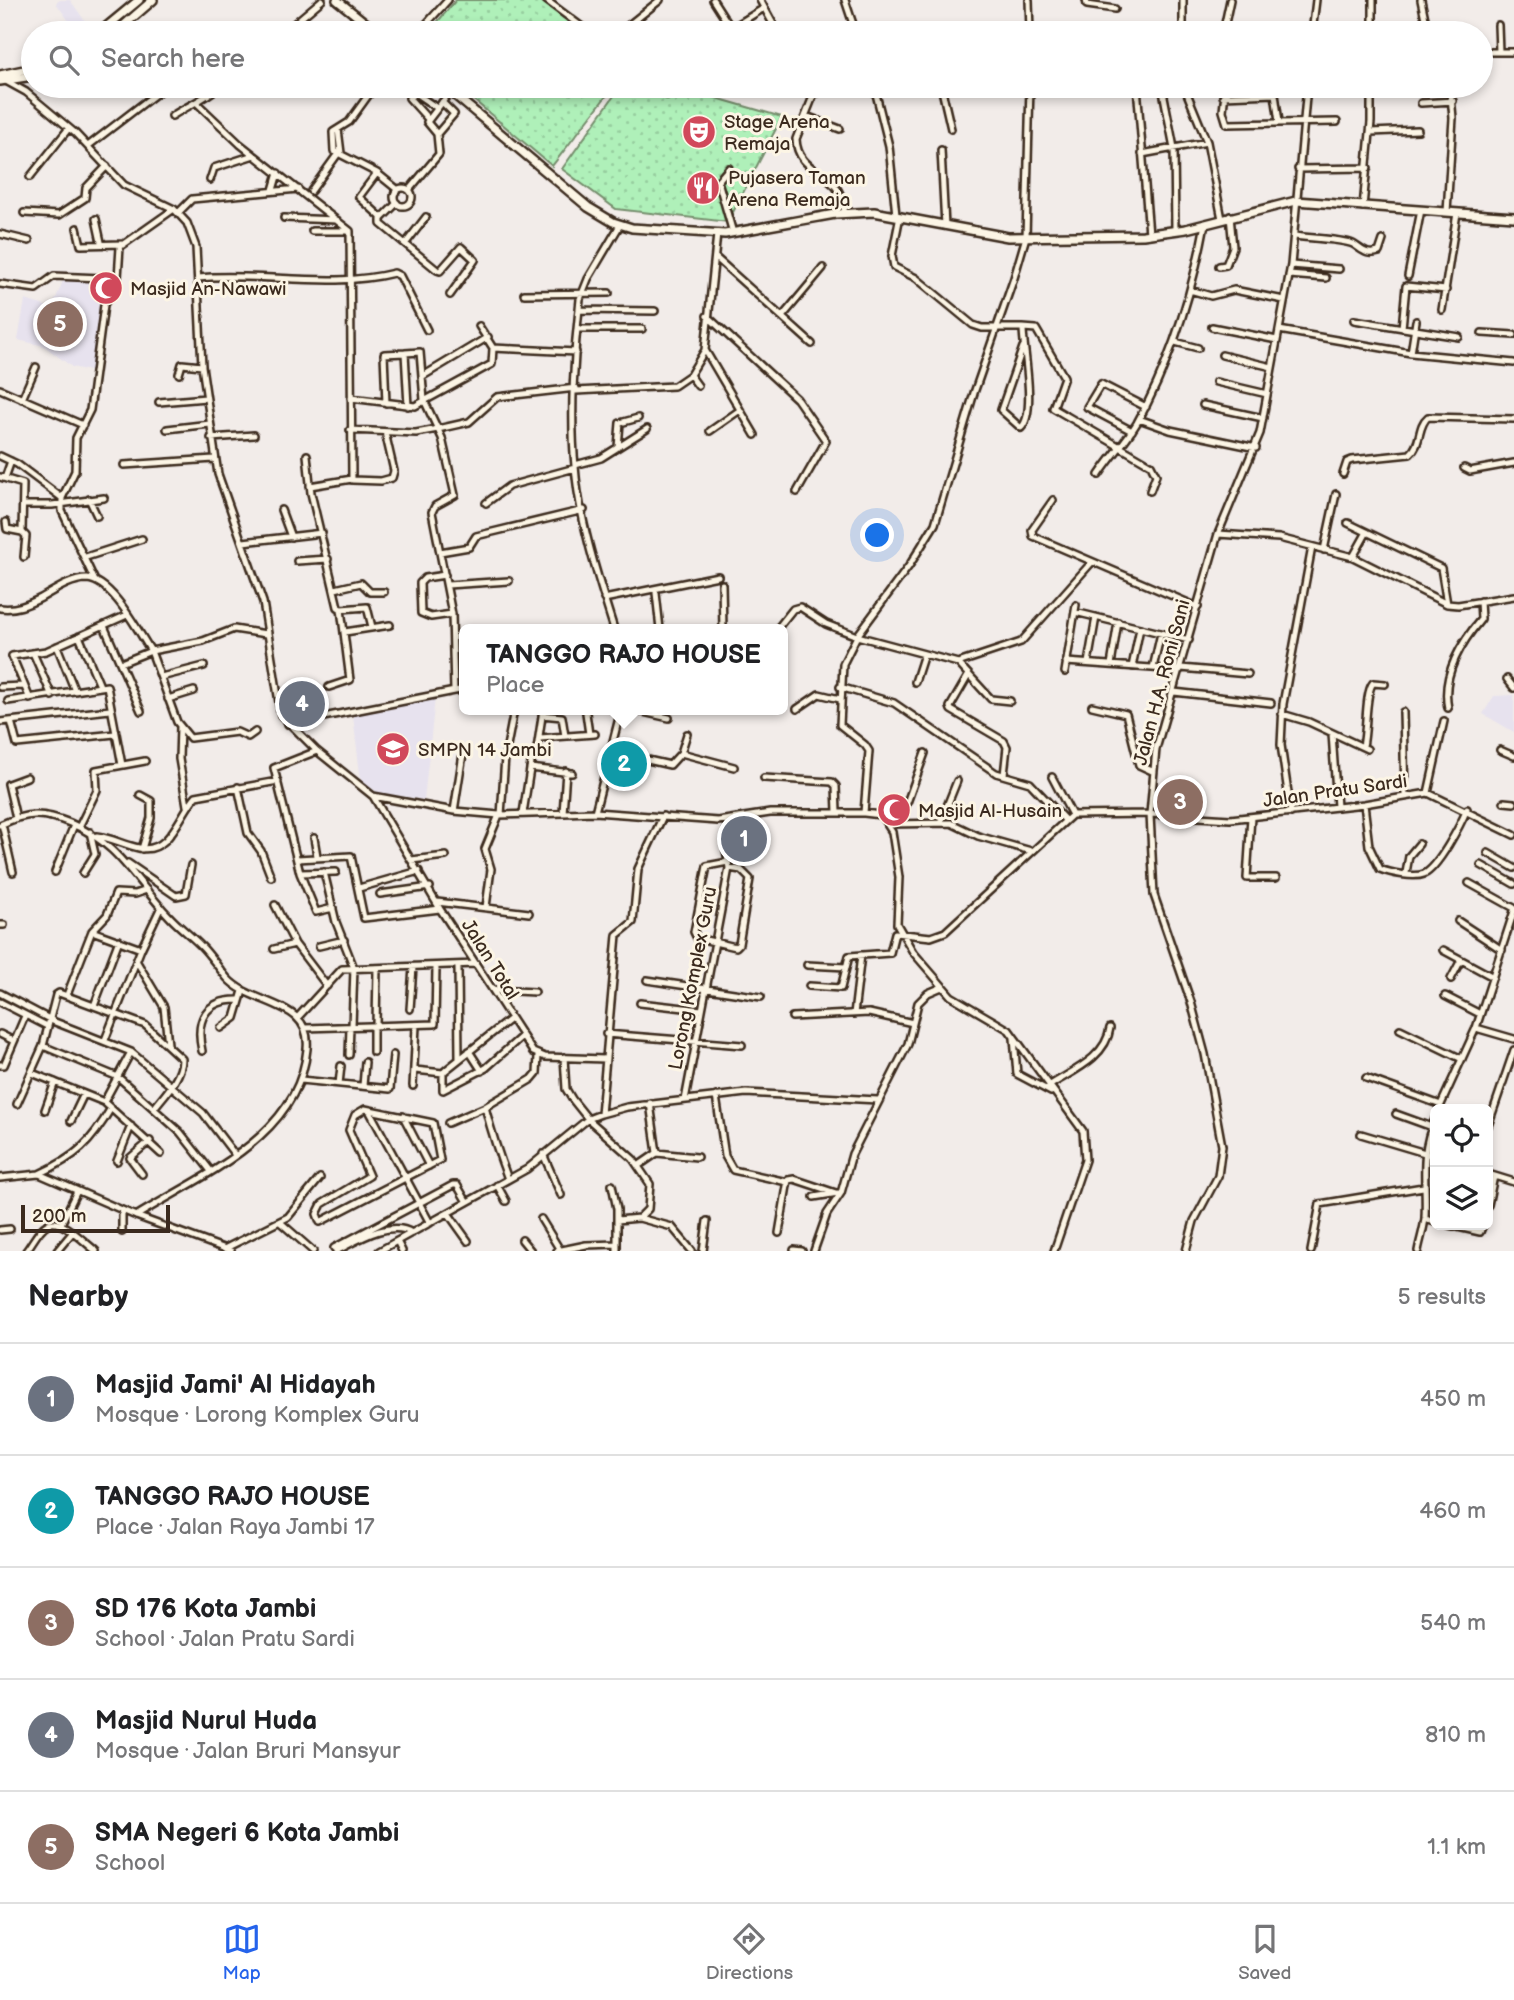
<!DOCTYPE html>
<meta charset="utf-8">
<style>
:root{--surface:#fff;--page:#f6f6f6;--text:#202124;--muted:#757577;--line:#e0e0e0;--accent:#2563eb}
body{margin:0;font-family:"Balsamiq Sans",sans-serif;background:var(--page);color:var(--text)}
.controls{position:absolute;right:21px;bottom:21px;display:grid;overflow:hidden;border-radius:10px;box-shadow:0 4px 10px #0003}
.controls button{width:63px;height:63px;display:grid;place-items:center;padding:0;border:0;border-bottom:2px solid var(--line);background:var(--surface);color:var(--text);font:35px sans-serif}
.scale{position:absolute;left:21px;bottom:18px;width:149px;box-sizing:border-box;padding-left:7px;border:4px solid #3b2a1e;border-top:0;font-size:19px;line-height:24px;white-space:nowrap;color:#3b2a1e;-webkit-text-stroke:5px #fcf5e5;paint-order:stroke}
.you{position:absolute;left:878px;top:536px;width:24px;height:24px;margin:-18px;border:5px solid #fff;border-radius:50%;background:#1a73e8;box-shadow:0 0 0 10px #1a73e833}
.badge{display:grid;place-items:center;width:46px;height:46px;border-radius:50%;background:var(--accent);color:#fff;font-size:23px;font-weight:700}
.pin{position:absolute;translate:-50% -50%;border:4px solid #fff;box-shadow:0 2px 7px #0006}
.popup{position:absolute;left:459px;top:624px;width:329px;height:91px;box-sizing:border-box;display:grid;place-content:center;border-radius:10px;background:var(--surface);filter:drop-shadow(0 2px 5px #0005);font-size:23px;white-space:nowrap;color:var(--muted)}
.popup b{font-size:26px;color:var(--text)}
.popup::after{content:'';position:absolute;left:50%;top:100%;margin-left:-14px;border:14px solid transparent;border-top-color:var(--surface)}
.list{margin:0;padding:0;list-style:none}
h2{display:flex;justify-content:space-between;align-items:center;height:91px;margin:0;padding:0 28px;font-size:30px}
h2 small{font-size:23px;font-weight:400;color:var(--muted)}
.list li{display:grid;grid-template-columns:46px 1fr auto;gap:21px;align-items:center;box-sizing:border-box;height:112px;padding:0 28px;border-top:2px solid var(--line)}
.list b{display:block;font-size:26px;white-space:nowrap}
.list p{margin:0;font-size:23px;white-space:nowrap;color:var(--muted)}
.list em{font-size:23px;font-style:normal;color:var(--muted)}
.icon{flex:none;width:38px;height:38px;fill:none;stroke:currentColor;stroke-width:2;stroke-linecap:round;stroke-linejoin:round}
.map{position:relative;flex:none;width:1514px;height:1251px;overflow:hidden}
.search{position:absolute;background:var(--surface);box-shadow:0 4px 10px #0003;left:21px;right:21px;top:21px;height:77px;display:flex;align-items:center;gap:18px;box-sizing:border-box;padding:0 24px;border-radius:38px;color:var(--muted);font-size:26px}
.sheet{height:651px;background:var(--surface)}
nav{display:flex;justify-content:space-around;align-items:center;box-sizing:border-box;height:98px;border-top:2px solid var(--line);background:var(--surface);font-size:19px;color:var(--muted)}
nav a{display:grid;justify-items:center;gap:4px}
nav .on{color:var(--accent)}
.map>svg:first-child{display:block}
.built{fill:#e7e2ee}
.grass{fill:url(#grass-dots);stroke:#758d6c;stroke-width:2}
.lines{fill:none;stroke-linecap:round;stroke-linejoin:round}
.minor-casing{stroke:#3b2a1e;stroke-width:10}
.major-casing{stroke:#3b2a1e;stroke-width:12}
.minor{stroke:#fcf5e5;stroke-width:5}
.major{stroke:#fcf5e5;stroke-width:7}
.labels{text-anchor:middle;stroke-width:6;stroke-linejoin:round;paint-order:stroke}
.poi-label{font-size:19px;fill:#3b2a1e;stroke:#fcf5e5;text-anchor:start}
.street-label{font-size:19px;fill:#3b2a1e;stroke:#fcf5e5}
</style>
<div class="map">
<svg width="1514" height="1251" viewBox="0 0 1514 1251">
<defs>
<pattern id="grass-dots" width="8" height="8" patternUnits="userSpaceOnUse" patternTransform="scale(1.75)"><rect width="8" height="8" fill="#aff0b9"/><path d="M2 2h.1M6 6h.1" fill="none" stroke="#97ce9f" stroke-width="1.8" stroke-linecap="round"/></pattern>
</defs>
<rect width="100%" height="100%" fill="#f2ece9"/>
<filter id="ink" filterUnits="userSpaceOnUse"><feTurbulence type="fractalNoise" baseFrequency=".0143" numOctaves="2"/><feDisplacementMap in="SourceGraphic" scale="14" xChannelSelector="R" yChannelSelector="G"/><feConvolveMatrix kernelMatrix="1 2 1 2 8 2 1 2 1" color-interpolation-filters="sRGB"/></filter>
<g filter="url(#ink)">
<!-- built -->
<path class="built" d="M60,0H70L85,21V30L81,32L74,23L71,24L56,3Z
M100,280L98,292L103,295L94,372L72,367L44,346L18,340L25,300L52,308L63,281Z
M1514,695V732L1483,714L1494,696Z
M435,698L424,800L377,792L361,782L353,716Z
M1153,790L1207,796L1206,815L1157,813L1152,809Z"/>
<!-- grass -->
<path class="grass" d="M456,0H545L586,33H428Z
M457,86H614L552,166Z
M621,86H675L782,117L728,222L616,209L562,169Z"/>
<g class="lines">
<!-- minor casing -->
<g class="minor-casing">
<path id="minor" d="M546,0L590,33
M713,0L734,33
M760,0L778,33
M845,0L856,33
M1029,0L1030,33
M1086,0L1087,5L1115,9
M1373,0V33
M1421,0L1428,33
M1498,25L1499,52
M283,33L322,0
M418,33L448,0
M619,33L660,0
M724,33L764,8
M1183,33V0
M1223,33L1230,0
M1312,33L1316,0
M1481,52H1514
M6,81L26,92L75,133L124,185L174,209L187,223L196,247L202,366L218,474L263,602L281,715L317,751L373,796L454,811L499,815L595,812L718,821L770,813H864L881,815L892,832L899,877L897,924L913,952L951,996L1009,1030L1083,1131L1085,1160L1054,1251
M375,86L349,122L333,132L334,151L377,173L398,190
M655,86L667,95
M809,86L814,94L796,139C797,165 819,170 835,186C841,192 843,204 845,213
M874,86L889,146L896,215
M941,86L951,129
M1137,86L1149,234
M1162,86L1174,148L1175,230
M1184,86L1207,142L1222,219
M1327,86H1331
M942,88L956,86
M1225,92L1223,111L1227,124L1337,122
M814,94L836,86
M1223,96L1275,94L1279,122
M1421,103L1453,101
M198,104L240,144L350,231L352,479L310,486
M172,116C189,105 203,100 220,86
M806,116L840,129
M428,119L409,98L415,93L437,108
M338,129L341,153
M1371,132L1418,130
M437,134L454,114L442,102
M88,146L166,86
M941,150L945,226
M1142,154L1207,142
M729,168L718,181L733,233
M1298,169L1368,168
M377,173L359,197L382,218
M30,177L69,128
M210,180L214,168L254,155
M394 197a9 9 0 1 1 18 0a9 9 0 1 1-18 0Z
M273,190L278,173
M409,190L439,154L437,134L427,122L450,92
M311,191L337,155
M397,203L381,219V224L437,270L440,271L461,247L475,260L450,295
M1363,207L1371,122V86
M179,212L192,199L298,189
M1447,212L1453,118L1450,86
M24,213L59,215L85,198L86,188L107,166
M900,216L892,256L894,267L916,278L973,325L982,328H1023C1023,350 1037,413 1021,428L1001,410L1023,347
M284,218L337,220
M96,219L101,242
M77,228L81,245L123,244
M312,231H350
M0,234L29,241
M1294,236C1308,238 1342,239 1353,244C1363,250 1366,256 1379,252L1383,240
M406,243L426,217
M715,257L812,344
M1291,265L1339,269
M1219,266L1226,265L1233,247L1230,216
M1289,275L1326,278
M1408,276L1421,210
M198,278C262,272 331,289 394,273L400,276L427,330
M0,284L36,289L54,276L101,278L117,282
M1190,290L1211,296L1234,290L1284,300
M524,294L609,293
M579,310L655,311
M1442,310L1457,213
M707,316L797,399L826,441L797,492
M782,317L823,268
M1354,320L1459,337
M1212,327L1277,340
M1023,328L1036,329L1064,377L1053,408L1151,465L1156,475L1150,491
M1402,328L1406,286L1446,290
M578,329H642
M1279,330L1411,353L1514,363
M1482,333L1514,335
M1175,342L1198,348
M493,348L576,352
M705,350L755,435
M1411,353L1416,321
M1222,355L1272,367
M179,374L182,364L202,366
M690,375L698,386
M423,376L488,337
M1216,382L1267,394
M0,389L83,425
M576,391L674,386L690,375L705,350L717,234
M351,398L415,406L492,364L493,348L479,326
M22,399L36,367
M159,402L206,398
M386,403L384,354L405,353
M1203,405L1263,418
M408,406L405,353L420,352L424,400L442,438L455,495L435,506L432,512L452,614L454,691
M1139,419L1170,430L1256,448
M167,429L210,424
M350,430L416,433L438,429L469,422L497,397L576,388
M710,431L740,410
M1132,431L1087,407L1101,384L1146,407
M211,438L254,435
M618,447L620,423L638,418
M307,455L311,493L338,607L341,609L367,607L372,627
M0,456L17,464L62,498V511L95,581
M124,465L214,459
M575,465L601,458L647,429
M1464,468L1470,471L1514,463
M1343,474L1347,462L1352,460L1410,454C1422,444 1417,426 1428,417L1514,419
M1099,475C1111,457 1126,441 1137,423C1172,360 1192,294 1205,224
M0,477L23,484L22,532L26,536L24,557
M5,478L11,461
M352,480L381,481L392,478L394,471L385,432
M62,498L75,471L76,438L90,410L104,305L118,278L120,247L174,209
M89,499L97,516
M1053,500L1032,530L1033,536L1198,607
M486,503L509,486L575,468
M23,505H52L104,498
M281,510L291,537
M6,522L7,529L22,532
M1348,523L1441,568L1447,604
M1218,534L1279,538L1353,557L1447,604L1458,605L1514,596
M243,542L322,533
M1324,550L1336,494
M440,552L469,547L476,536L584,510
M86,557L142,539
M1353,557L1367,532
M297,561L328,559
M445,575L425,578L420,583L421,613L431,617L452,614
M722,584L723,629
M447,585L509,581
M335,589L361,583L370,592H384
M656,593L660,629
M604,599L718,576
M0,608C16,610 27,605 41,598C55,590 71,579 87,579C112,580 138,631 151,651L203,641L234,629L266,634
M1075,612L1189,640
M104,626L141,711
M614,629C598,578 579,520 575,466C570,416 574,349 580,299L588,279L620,225
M777,629L793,609L800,607L826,624L857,636L958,663L1021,642L1092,562
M345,632L390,625
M79,636L100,686
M57,646L75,691
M34,655L52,696
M1066,662L1180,670
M121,663L151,651L177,722L190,738L237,732L248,737L255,732
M958,663L991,699L1010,701
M1088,663L1096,617
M1111,665L1118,622
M1132,667L1140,628
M1153,668L1161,633
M1181,668L1248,674
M1065,672L1076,605
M968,676L950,707L951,710L1004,741L1007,747L1004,775
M161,677L204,666
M1507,679L1514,688
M915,682L924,654
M0,687L23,686
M329,687L350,680L341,609
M840,687L894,703L996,773L1030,783L1064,819
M1174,692L1271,703
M30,699L12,656L46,651L127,615
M168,699L194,691
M8,701L107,686L122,765
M1092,706L1126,714L1139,765L1152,771
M1448,708C1441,675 1461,643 1481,619L1480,601
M797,709L819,694L840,699
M634,710L669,718
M1403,712L1405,796
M586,713L589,734
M1282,714L1309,722L1367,749
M542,715L562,717L565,736
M11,721L17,744L115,734
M0,722L110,710
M288,724L465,689
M180,726L179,759L187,806
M1332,733L1337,807
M540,738L595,734
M1363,746C1367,730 1365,692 1373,683L1385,684
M537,749L543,710
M1500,750L1514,756
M317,751L274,768L300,873L316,912L333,908
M612,752L670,765L681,753L687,734
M681,753L734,767
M530,768L572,773
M1052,777L1072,815
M764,778L832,782L836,786L837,812
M238,787L248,833L261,851L271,877
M1428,793L1444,721
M140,795L151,801V818L142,849
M373,796L440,909L533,1052L545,1057L605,1059
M1504,802L1514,803
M1364,804L1369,846L1380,869C1390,873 1414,878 1424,874C1438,868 1461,824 1467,809
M454,811L463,754
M595,812L621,710
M523,813L531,763
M563,813L566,771
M864,813L869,751L865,745L840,725L843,664L857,636L909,566L935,524L974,393L1014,278L1026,237L1030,86
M1291,813L1281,745L1283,704L1312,547
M501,815L505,757L514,710
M1251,817L1247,878H1276
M16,818L8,784L27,777
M941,821L957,781
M900,822L925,753
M2,824L13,872
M890,824L951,823L978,836L1031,851
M0,825C27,812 43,812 70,823C120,844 134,880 169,916C180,928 193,937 204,949C212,958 219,968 227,978C253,1007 312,1000 307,1049C299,1137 202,1175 136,1216
M79,827L97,790L96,770L145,761
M97,836C112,838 124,845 139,848C170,855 180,813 196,796L278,781
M314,838L317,856
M1488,853L1514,868
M297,859L351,856L364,918L440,909
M411,860L446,856
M728,862L707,866L694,932L697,938L736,947L739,944L750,879L741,870L729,868
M128,863L176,896L186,894L191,865
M1481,865L1514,884
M55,872L74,825
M324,872L336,922L354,968L352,1026
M83,873L95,854L90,832
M300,873L336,872
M1406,873L1409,856L1419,844
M1469,883L1514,908
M359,888L419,871
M380,894L430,887
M437,902L529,913
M275,905L295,944L327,986
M486,907L491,869L485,849L499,815
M1458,921L1502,950
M0,925H4
M92,931L141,949
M319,946L344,940
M274,949L295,944
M1443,950L1493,977
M137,962L164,1007L168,1044
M807,965L846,967
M458,967L459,1058
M1451,979L1461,960
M647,980L761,997
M809,986L841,988L849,956L890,953L895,933L931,937L945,932L1072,815L1150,814L1230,819L1364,804L1428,793L1514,835
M493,990L535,992
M0,993L55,1022L131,1052L203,1113L235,1155
M67,995L92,931L107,915L116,893L135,894L147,890
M1445,996L1480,1014
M0,1002L47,1026
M640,1003L702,1010
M94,1006L119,940
M410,1009L413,967
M854,1014L861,955
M299,1016L342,969L476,964
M792,1017L869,1013L913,1023
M510,1019L446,1070L443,1073V1090L486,1068L521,1037
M376,1026L377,968
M221,1028L235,1018L243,991
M305,1028L435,1024L436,967
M1476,1028L1514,1039
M1400,1029L1462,1059
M0,1034L14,1041
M606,1034L742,1045
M1014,1038L1017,1074L1051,1092
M105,1040L141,949L161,907
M43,1046L118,1077L180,1132L210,1170
M202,1051C195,1020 205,999 240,1000
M469,1051L482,1071
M373,1052V1026
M349,1055L350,1027
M564,1057L566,1089L572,1099L588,1119L633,1159L650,1184L648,1209L639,1218L617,1220
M0,1065H4L25,1016
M415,1070L443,1073
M32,1073L104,1102L161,1154
M1366,1078L1441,1105
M301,1080L390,1089L393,1055
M339,1084L341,1066
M363,1086L365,1062
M413,1086L416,1026
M1049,1086C1072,1071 1106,1058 1110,1028
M716,1096L725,1156L733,1170L787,1182
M685,1100L729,868L726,849L728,820
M104,1102L131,1052
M17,1104L43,1046L56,995L59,993L145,1025L182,1059C182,1077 165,1094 155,1107
M485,1107C492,1134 498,1153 508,1179
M365,1109L433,1123L440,1160L320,1222L317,1214L322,1204L369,1176L349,1130L355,1115Z
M1439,1109L1476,1028L1514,911
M45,1110L55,1082
M370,1112L430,1223
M601,1114L617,935L633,922L638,869L663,816
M1396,1114L1432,1127
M403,1116L429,1166
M71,1121L84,1094
M448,1123L485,1107L532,1079L537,1073L538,1056
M1488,1126L1514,1050
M1361,1134L1435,1156
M657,1153L697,1157
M543,1154L561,1195
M117,1161L131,1126
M638,1166L657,1153L650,1103
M39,1174C76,1157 91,1143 111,1108
M142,1174L130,1158L150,1141
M1488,1174L1514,1182
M0,1178L39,1174L136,1216L231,1251
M497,1185L506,1201
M612,1185L617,1209V1251
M814,1197L838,1193
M1488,1205L1494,1176
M448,1213L468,1241
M639,1218L672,1227L692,1251
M541,1219L560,1250
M1425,1219L1435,1222
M280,1222L313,1251
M61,1224L77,1191
M1449,1225L1480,1232L1483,1225
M0,1230L10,1229
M122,1232V1210
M779,1233L788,1180L794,1179L836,1193
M522,1240L531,1251
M397,1241L402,1251
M334,1248L453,1185H457L467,1202
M224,1249L288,1217L320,1178
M794,1250L802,1251
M26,1251C32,1244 39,1228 48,1224C61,1217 86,1244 96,1251
M57,1251L72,1233
M336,1251C356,1241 390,1219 412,1233
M379,1251L527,1169L588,1119L601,1114L627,1107L746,1093L878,1100
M557,1251L586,1245L617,1244
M703,1251L707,1221
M814,1251L827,1214L841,1193L852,1154L908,1044L918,1003L928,993L942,987
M1186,1251L1194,1221L1218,1176L1222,1146L1205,1054L1191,1002L1154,895L1150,814L1156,749L1218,534L1260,433L1291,265L1307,86
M1311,1251L1320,1204L1423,1187
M1418,1251C1420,1240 1424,1229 1425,1218C1427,1180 1419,1156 1435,1119"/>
</g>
<!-- major casing -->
<g class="major-casing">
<path id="major" d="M337,0L378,33
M99,33L139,0
M115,33L153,0
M0,75L33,68
M0,81L33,76
M444,86L588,207L613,222L632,228L725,234L835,214L874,212L1008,237L1143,235L1186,229L1296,201L1514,217"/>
</g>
<!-- minor -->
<use href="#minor" class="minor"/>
<!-- major -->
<use href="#major" class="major"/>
</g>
</g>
<!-- icons -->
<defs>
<g id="theatre-disc" transform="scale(1.75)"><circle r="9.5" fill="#d1495b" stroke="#fcf5e5"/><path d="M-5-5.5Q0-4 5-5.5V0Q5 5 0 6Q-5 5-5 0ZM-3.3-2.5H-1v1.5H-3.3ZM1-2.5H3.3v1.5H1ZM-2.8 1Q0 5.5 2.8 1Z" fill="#fff"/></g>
<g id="restaurant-disc" transform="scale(1.75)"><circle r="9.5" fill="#d1495b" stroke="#fcf5e5"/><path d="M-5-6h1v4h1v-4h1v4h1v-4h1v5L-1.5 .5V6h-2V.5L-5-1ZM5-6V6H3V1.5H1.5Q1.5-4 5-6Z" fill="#fff"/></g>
<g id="mosque-disc" transform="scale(1.75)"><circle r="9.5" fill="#d1495b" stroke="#fcf5e5"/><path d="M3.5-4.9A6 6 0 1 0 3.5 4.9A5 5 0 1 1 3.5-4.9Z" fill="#fff"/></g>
<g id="school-disc" transform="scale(1.75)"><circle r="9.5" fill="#d1495b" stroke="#fcf5e5"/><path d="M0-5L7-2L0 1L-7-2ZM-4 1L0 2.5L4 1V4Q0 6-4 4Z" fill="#fff"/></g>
</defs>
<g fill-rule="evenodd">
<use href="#theatre-disc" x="699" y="132"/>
<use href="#restaurant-disc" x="703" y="188"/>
<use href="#mosque-disc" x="106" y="288"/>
<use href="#school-disc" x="393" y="749"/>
<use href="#mosque-disc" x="894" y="810"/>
</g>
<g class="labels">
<!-- poi labels -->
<g class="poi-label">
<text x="724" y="128">Stage Arena<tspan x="724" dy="22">Remaja</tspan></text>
<text x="728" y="184">Pujasera Taman<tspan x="728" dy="22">Arena Remaja</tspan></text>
<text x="130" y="295">Masjid An-Nawawi</text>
<text x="418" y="756">SMPN 14 Jambi</text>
<text x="918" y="817">Masjid Al-Husain</text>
</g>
<!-- street labels -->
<g class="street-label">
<text transform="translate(1161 682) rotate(-75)" y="7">Jalan H.A. Roni Sani</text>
<text transform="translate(1335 790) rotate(-8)" y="7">Jalan Pratu Sardi</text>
<text transform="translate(491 959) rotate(58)" y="7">Jalan Total</text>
<text transform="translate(692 978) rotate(-79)" y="7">Lorong Komplex Guru</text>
</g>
</g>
</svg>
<div class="controls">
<button><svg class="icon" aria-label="locate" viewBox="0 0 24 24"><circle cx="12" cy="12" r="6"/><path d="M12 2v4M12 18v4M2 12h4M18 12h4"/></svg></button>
<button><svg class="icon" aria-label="layers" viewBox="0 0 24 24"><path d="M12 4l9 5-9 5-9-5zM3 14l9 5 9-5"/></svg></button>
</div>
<div class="scale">200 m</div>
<div class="you"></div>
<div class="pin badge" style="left:744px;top:839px;background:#6b7280">1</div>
<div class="pin badge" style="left:624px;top:764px;background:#0f9aa8">2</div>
<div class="popup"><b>TANGGO RAJO HOUSE</b>Place</div>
<div class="pin badge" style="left:1180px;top:802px;background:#8d6e63">3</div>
<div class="pin badge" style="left:302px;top:704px;background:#6b7280">4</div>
<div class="pin badge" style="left:60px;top:324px;background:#8d6e63">5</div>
<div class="search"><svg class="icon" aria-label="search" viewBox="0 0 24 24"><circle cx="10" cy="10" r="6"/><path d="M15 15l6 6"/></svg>Search here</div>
</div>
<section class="sheet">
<h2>Nearby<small>5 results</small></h2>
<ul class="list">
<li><span class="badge" style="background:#6b7280">1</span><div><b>Masjid Jami' Al Hidayah</b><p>Mosque · Lorong Komplex Guru</p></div><em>450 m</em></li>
<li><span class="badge" style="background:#0f9aa8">2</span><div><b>TANGGO RAJO HOUSE</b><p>Place · Jalan Raya Jambi 17</p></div><em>460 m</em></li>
<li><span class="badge" style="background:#8d6e63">3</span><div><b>SD 176 Kota Jambi</b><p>School · Jalan Pratu Sardi</p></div><em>540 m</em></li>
<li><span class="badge" style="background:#6b7280">4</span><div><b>Masjid Nurul Huda</b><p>Mosque · Jalan Bruri Mansyur</p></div><em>810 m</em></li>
<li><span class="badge" style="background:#8d6e63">5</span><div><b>SMA Negeri 6 Kota Jambi</b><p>School</p></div><em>1.1 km</em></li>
</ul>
</section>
<nav>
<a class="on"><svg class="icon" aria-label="map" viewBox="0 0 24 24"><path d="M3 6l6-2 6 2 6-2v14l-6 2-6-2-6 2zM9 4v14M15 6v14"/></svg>Map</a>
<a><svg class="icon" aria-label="directions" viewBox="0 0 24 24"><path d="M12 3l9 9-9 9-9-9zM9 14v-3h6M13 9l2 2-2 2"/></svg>Directions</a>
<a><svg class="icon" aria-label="saved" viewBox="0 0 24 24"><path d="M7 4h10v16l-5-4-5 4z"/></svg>Saved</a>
</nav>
